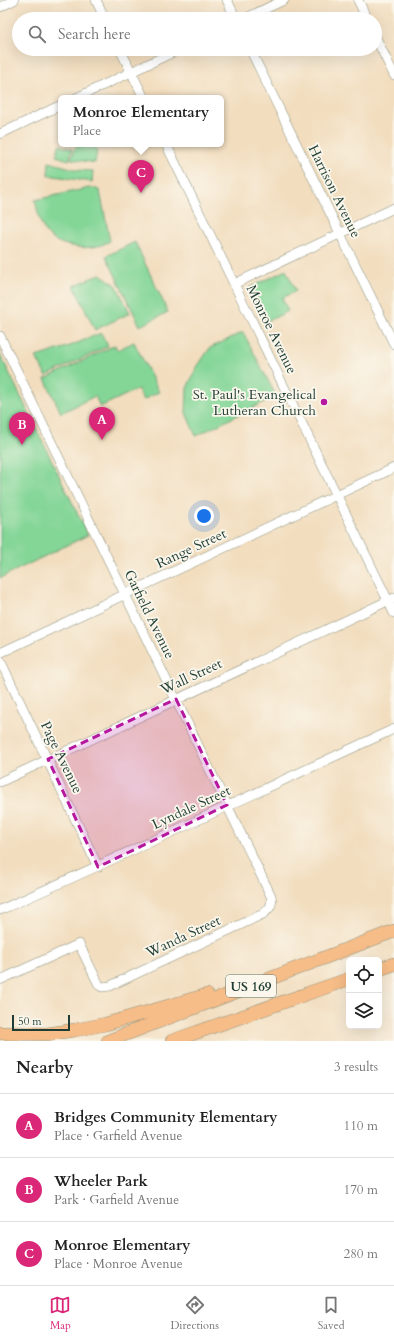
<!DOCTYPE html>
<meta charset="utf-8">
<style>
:root{--surface:#fff;--page:#f6f6f6;--text:#222;--muted:#767676;--line:#e0e0e0;--accent:#db2777}
body{margin:0;font-family:Cardo,serif;background:var(--page);color:var(--text)}
.controls{position:absolute;right:12px;bottom:12px;display:grid;overflow:hidden;border-radius:6px;box-shadow:0 4px 16px #0002}
.controls button{width:36px;height:36px;display:grid;place-items:center;padding:0;border:0;border-bottom:1px solid var(--line);background:var(--surface);color:var(--text);font:20px sans-serif}
.scale{position:absolute;left:12px;bottom:10px;width:58px;box-sizing:border-box;padding-left:4px;border:2px solid #1f3d34;border-top:0;font-size:11px;line-height:14px;white-space:nowrap;color:#1f3d34;-webkit-text-stroke:3px #fbf7ec;paint-order:stroke}
.you{position:absolute;left:204px;top:516px;width:14px;height:14px;margin:-10px;border:3px solid #fff;border-radius:50%;background:#1a73e8;box-shadow:0 0 0 6px #1a73e833}
.badge{display:grid;place-items:center;width:26px;height:26px;border-radius:50%;background:var(--accent);color:#fff;font-size:13px;font-weight:700}
.pin{position:absolute;translate:-50% -33px;filter:drop-shadow(0 1px 2px #0008)}
.pin::after{content:'';position:absolute;top:21px;width:14px;height:12px;background:inherit;clip-path:polygon(0 0,100% 0,50% 100%)}
.popup{position:absolute;left:58px;top:95px;width:166px;height:52px;box-sizing:border-box;display:grid;place-content:center;border-radius:6px;background:var(--surface);filter:drop-shadow(0 1px 3px #0005);font-size:13px;white-space:nowrap;color:var(--muted)}
.popup b{font-size:15px;color:var(--text)}
.popup::after{content:'';position:absolute;left:50%;top:100%;margin-left:-8px;border:8px solid transparent;border-top-color:var(--surface)}
.list{margin:0;padding:0;list-style:none}
h2{display:flex;justify-content:space-between;align-items:center;height:52px;margin:0;padding:0 16px;font-size:17px}
h2 small{font-size:13px;font-weight:400;color:var(--muted)}
.list li{display:grid;grid-template-columns:26px 1fr auto;gap:12px;align-items:center;box-sizing:border-box;height:64px;padding:0 16px;border-top:1px solid var(--line)}
.list b{display:block;font-size:15px;white-space:nowrap}
.list p{margin:0;font-size:13px;white-space:nowrap;color:var(--muted)}
.list em{font-size:13px;font-style:normal;color:var(--muted)}
.icon{flex:none;width:22px;height:22px;fill:none;stroke:currentColor;stroke-width:2;stroke-linecap:round;stroke-linejoin:round}
.map{position:relative;flex:none;width:394px;height:1041px;overflow:hidden}
.search{position:absolute;background:var(--surface);box-shadow:0 4px 16px #0002;left:12px;right:12px;top:12px;height:44px;display:flex;align-items:center;gap:10px;box-sizing:border-box;padding:0 14px;border-radius:22px;color:var(--muted);font-size:15px}
.sheet{height:244px;background:var(--surface)}
nav{display:flex;justify-content:space-around;align-items:center;box-sizing:border-box;height:56px;border-top:1px solid var(--line);background:var(--surface);font-size:11px;color:var(--muted)}
nav a{display:grid;justify-items:center;gap:2px}
nav .on{color:var(--accent)}
.map>svg:first-child{display:block}
.green{fill:#84d697;stroke:#528a66}
.lines{fill:none;stroke-linecap:round;stroke-linejoin:round}
.minor-casing{stroke:#888d79;stroke-width:10}
.highway-casing{stroke:#888d79;stroke-width:14}
.minor{stroke:#fff;stroke-width:9}
.highway{stroke:#f7bd88;stroke-width:13}
.marked{fill:#b5179e;fill-opacity:0.2;stroke:#b5179e;stroke-width:3;stroke-dasharray:8 5;stroke-linejoin:round}
.poi-dot{fill:#b5179e;stroke:#fbf7ec;stroke-width:1.5}
.labels{text-anchor:middle;stroke-width:3.5;stroke-linejoin:round;paint-order:stroke}
.shield{fill:#fbf7ec;stroke:#61756b;stroke-width:1}
.shield-label{font-size:13px;font-weight:bold;fill:#1f3d34}
.street-label{font-size:14px;fill:#1f3d34;stroke:#fbf7ec}
.poi-label{font-size:14px;fill:#1f3d34;stroke:#fbf7ec;text-anchor:end}
</style>
<div class="map">
<svg width="394" height="1041" viewBox="0 0 394 1041">
<rect width="100%" height="100%" fill="#fbf7ec"/>
<filter id="ink" filterUnits="userSpaceOnUse"><feTurbulence type="fractalNoise" baseFrequency=".025" numOctaves="2"/><feDisplacementMap in="SourceGraphic" scale="8" xChannelSelector="R" yChannelSelector="G"/><feConvolveMatrix kernelMatrix="1 2 1 2 8 2 1 2 1" color-interpolation-filters="sRGB"/></filter>
<filter id="wash" filterUnits="userSpaceOnUse"><feTurbulence type="fractalNoise" baseFrequency=".012" numOctaves="4" result="noise"/><feDisplacementMap in="SourceGraphic" scale="16" xChannelSelector="R" yChannelSelector="G"/><feGaussianBlur stdDeviation="0.9" result="paint"/><feColorMatrix in="noise" values="0 0 0 0 0 0 0 0 0 0 0 0 0 0 0 0 0 1.4 0 .05"/><feComposite in="paint" operator="in"/></filter>
<g filter="url(#wash)">
<rect width="100%" height="100%" fill="#f2ddbe"/>
<!-- green -->
<path class="green" d="M78,144H95L97,150L95,163L71,159L74,150Z
M59,145L72,149L69,160L56,156Z
M49,162L78,170L93,171L92,182L48,175Z
M89,188H95L100,191L110,241C106,243 102,245 98,246C86,250 60,246 50,237C40,228 38,212 35,200Z
M135,242L168,312L140,326L106,256Z
M286,270L296,291L282,298L288,311L266,322L249,288Z
M100,274L116,285L130,313L95,330L74,286Z
M243,332L274,392L272,398L196,436L186,413L187,388L197,367L210,348Z
M101,333L108,346L46,376L36,357L70,346Z
M134,342L159,392L143,400L138,389L100,407L95,396L61,413L45,379L115,345L117,350Z
M0,354L88,535L0,578Z"/>
</g>
<g filter="url(#ink)">
<g class="lines">
<!-- minor casing -->
<g class="minor-casing">
<path id="minor" d="M96,0L105,19
M227,0L236,19
M358,0L367,19
M0,7L14,0
M244,19L284,0
M375,36L394,75
M120,49L144,98
M250,49L394,344
M76,98L180,49
M0,134L61,105
M166,144L394,613
M234,284L394,208
M0,336L271,896C273,905 270,908 263,914L110,986L102,987L99,985L79,944L0,980
M0,653L394,468
M0,660L98,867
M0,782L394,598
M0,910C132,852 263,789 394,729"/>
</g>
<!-- highway casing -->
<g class="highway-casing">
<path id="highway" d="M379,969L394,964
M0,1033L47,1034L75,1030L106,1024L207,995
M108,1041L394,931
M172,1041L349,979"/>
</g>
<!-- minor -->
<use href="#minor" class="minor"/>
<!-- highway -->
<use href="#highway" class="highway"/>
</g>
</g>
<!-- marked area -->
<path class="marked" d="M176,699L227,805L98,867L48,759Z"/>
<!-- markers -->
<circle class="poi-dot" cx="324" cy="402" r="4"/>
<g class="labels">
<!-- shield labels -->
<rect class="shield" x="226" y="975" width="50" height="22" rx="3"/>
<g class="shield-label">
<text x="251" y="991">US 169</text>
</g>
<!-- street labels -->
<g class="street-label">
<text transform="translate(335 191) rotate(64)" y="5">Harrison Avenue</text>
<text transform="translate(272 329) rotate(64)" y="5">Monroe Avenue</text>
<text transform="translate(191 548) rotate(-25)" y="5">Range Street</text>
<text transform="translate(150 614) rotate(64)" y="5">Garfield Avenue</text>
<text transform="translate(191 676) rotate(-25)" y="5">Wall Street</text>
<text transform="translate(62 757) rotate(64)" y="5">Page Avenue</text>
<text transform="translate(191 807) rotate(-25)" y="5">Lyndale Street</text>
<text transform="translate(183 936) rotate(-25)" y="5">Wanda Street</text>
</g>
<!-- poi labels -->
<g class="poi-label">
<text x="316" y="399">St. Paul's Evangelical<tspan x="316" dy="16">Lutheran Church</tspan></text>
</g>
</g>
</svg>
<div class="controls">
<button><svg class="icon" aria-label="locate" viewBox="0 0 24 24"><circle cx="12" cy="12" r="6"/><path d="M12 2v4M12 18v4M2 12h4M18 12h4"/></svg></button>
<button><svg class="icon" aria-label="layers" viewBox="0 0 24 24"><path d="M12 4l9 5-9 5-9-5zM3 14l9 5 9-5"/></svg></button>
</div>
<div class="scale">50 m</div>
<div class="you"></div>
<div class="pin badge" style="left:102px;top:440px">A</div>
<div class="pin badge" style="left:22px;top:445px">B</div>
<div class="pin badge" style="left:141px;top:193px">C</div>
<div class="popup"><b>Monroe Elementary</b>Place</div>
<div class="search"><svg class="icon" aria-label="search" viewBox="0 0 24 24"><circle cx="10" cy="10" r="6"/><path d="M15 15l6 6"/></svg>Search here</div>
</div>
<section class="sheet">
<h2>Nearby<small>3 results</small></h2>
<ul class="list">
<li><span class="badge">A</span><div><b>Bridges Community Elementary</b><p>Place · Garfield Avenue</p></div><em>110 m</em></li>
<li><span class="badge">B</span><div><b>Wheeler Park</b><p>Park · Garfield Avenue</p></div><em>170 m</em></li>
<li><span class="badge">C</span><div><b>Monroe Elementary</b><p>Place · Monroe Avenue</p></div><em>280 m</em></li>
</ul>
</section>
<nav>
<a class="on"><svg class="icon" aria-label="map" viewBox="0 0 24 24"><path d="M3 6l6-2 6 2 6-2v14l-6 2-6-2-6 2zM9 4v14M15 6v14"/></svg>Map</a>
<a><svg class="icon" aria-label="directions" viewBox="0 0 24 24"><path d="M12 3l9 9-9 9-9-9zM9 14v-3h6M13 9l2 2-2 2"/></svg>Directions</a>
<a><svg class="icon" aria-label="saved" viewBox="0 0 24 24"><path d="M7 4h10v16l-5-4-5 4z"/></svg>Saved</a>
</nav>
